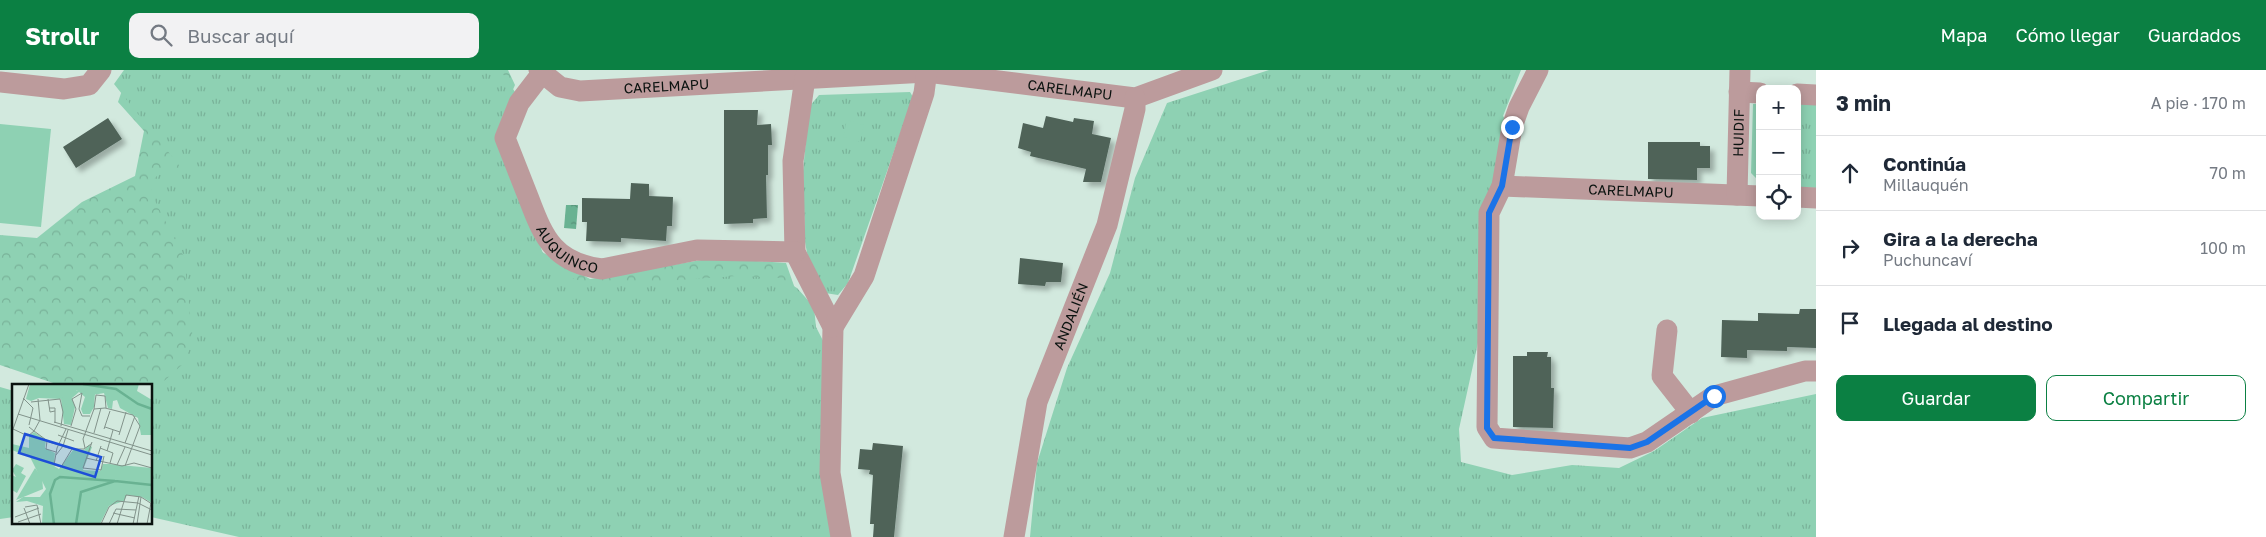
<!DOCTYPE html>
<html lang="es">
<meta charset="utf-8">
<style>
:root{--surface:#fff;--page:#f2f2f3;--text:#1f2937;--muted:#747a83;--line:#e0e1e3;--accent:#0b8043}
body{margin:0;font-family:"Golos Text",sans-serif;background:var(--page);color:var(--text)}
.controls{position:absolute;right:15px;top:15px;display:grid;overflow:hidden;border-radius:10px;box-shadow:0 2px 12px #0003}
.controls button{width:45px;height:45px;display:grid;place-items:center;padding:0;border:0;border-bottom:1px solid var(--line);background:var(--surface);color:var(--text);font:25px sans-serif}
.stop{position:absolute;width:15px;height:15px;margin:-11px;border:4px solid #1a73e8;border-radius:50%;background:#fff}
.stop.end{background:#1a73e8;border-color:#fff;box-shadow:0 1px 5px #0008}
.list{margin:0;padding:0;list-style:none}
h2{display:flex;justify-content:space-between;align-items:center;height:65px;margin:0;padding:0 20px;font-size:21px}
h2 small{font-size:16px;font-weight:400;color:var(--muted)}
.list li{display:grid;grid-template-columns:32px 1fr auto;gap:15px;align-items:center;box-sizing:border-box;height:75px;padding:0 20px;border-top:1px solid var(--line)}
.list b{display:block;font-size:19px;white-space:nowrap}
.list p{margin:0;font-size:16px;white-space:nowrap;color:var(--muted)}
.list em{font-size:16px;font-style:normal;color:var(--muted)}
.actions{display:flex;gap:10px;padding:15px 20px}
.actions a{flex:1;padding:11px 0;border:1px solid var(--accent);border-radius:10px;text-align:center;font-size:18px;color:var(--accent)}
.actions .main{background:var(--accent);color:#fff}
.icon{flex:none;width:28px;height:28px;fill:none;stroke:currentColor;stroke-width:2;stroke-linecap:round;stroke-linejoin:round}
.map{position:relative;flex:none;width:1816px;height:467px;overflow:hidden}
header{display:flex;align-items:center;gap:30px;box-sizing:border-box;height:70px;padding:0 25px;background:var(--accent);color:#fff}
header strong{font-size:24px}
nav{display:flex;gap:28px;margin-inline-start:auto;font-size:18px}
.search{width:350px;height:45px;background:var(--page);display:flex;align-items:center;gap:12px;box-sizing:border-box;padding:0 18px;border-radius:10px;color:var(--muted);font-size:19px}
main{display:flex}
aside{flex:1;background:var(--surface)}
.map>svg:first-child{display:block}
.forest{fill:url(#forest-crowns)}
.park{fill:url(#park-tufts)}
.pitch{fill:#8ed1b3}
.water{fill:url(#water-ripples)}
.building{fill:#4f6359;filter:url(#shadow)}
.lines{fill:none;stroke-linecap:round;stroke-linejoin:round}
.minor{stroke:#bc9b9c;stroke-width:21}
.route{stroke:#1a73e8;stroke-width:6}
.labels{text-anchor:middle;stroke-width:5;stroke-linejoin:round;paint-order:stroke}
.street-label{font-size:14px;fill:#0a120f;stroke:#fff}
.inset-river{fill:none;stroke:#69b292;stroke-width:2.5}
.inset-road{fill:none;stroke:#82938b;stroke-width:1}
.view{fill:#1d4ed8;fill-opacity:0.15;stroke:#1d4ed8;stroke-width:2.5}
.inset-edge{fill:none;stroke:#0a120f;stroke-width:2.5}
</style>
<header>
<strong>Strollr</strong>
<div class="search"><svg class="icon" aria-label="search" viewBox="0 0 24 24"><circle cx="10" cy="10" r="6"/><path d="M15 15l6 6"/></svg>Buscar aquí</div>
<nav><a>Mapa</a><a>Cómo llegar</a><a>Guardados</a></nav>
</header>
<main>
<div class="map">
<svg width="1816" height="467" viewBox="0 0 1816 467">
<defs>
<pattern id="forest-crowns" width="20" height="18" patternUnits="userSpaceOnUse" patternTransform="scale(1.25)"><rect width="20" height="18" fill="#8ed1b3"/><path d="M2 6a3 3 0 1 1 6 0M12 15a3 3 0 1 1 6 0" fill="none" stroke="#79b299"/></pattern>
<pattern id="park-tufts" width="24" height="20" patternUnits="userSpaceOnUse" patternTransform="scale(1.25)"><rect width="24" height="20" fill="#8ed1b3"/><path d="M3 7l-1-3M5 7V3M7 7l1-3M15 17l-1-3M17 17v-4M19 17l1-3" fill="none" stroke="#79b299"/></pattern>
<pattern id="water-ripples" width="26" height="14" patternUnits="userSpaceOnUse" patternTransform="scale(1.25)"><rect width="26" height="14" fill="#69b292"/><path d="M2 4q2-2 4 0t4 0M15 11q2-2 4 0t4 0" fill="none" stroke="#558f76"/></pattern>
<filter id="shadow"><feDropShadow dx="4.5" dy="4.5" stdDeviation="2.5" flood-color="#0004"/></filter>
</defs>
<rect width="100%" height="100%" fill="#d2e9de"/>
<!-- forest -->
<path class="forest" d="M129,0H508L515,15L490,72L526,173L590,209L713,188L786,193L811,264L218,306L151,324V316H62L0,295V165L37,168L82,132L135,106L144,61L118,32Z"/>
<!-- park -->
<path class="park" d="M124,0L501,1L517,25L509,40L528,137L543,184L564,205L577,210L609,215L737,206L780,208L797,218L814,237L816,257L840,304L838,383L846,467H239L151,447V318L163,312L183,294L193,271L184,187L153,127C147,104 163,101 182,99L114,14Z
M1269,0H1521L1503,46L1513,60L1497,124L1483,250L1459,359L1461,392L1512,405L1572,395L1619,398L1654,381L1702,348L1816,324V467H1030L1037,393L1067,298L1110,203L1135,108L1167,33Z
M910,22L913,27L848,213L838,225L825,223L811,204L805,172L803,101L809,37L819,25Z
M1753,34H1760V112L1751,103Z
M1797,34H1816V118L1797,117Z
M0,317L14,321V447L0,449Z"/>
<!-- pitch -->
<path class="pitch" d="M847,50L864,55L860,72L843,67Z
M0,54L51,59L41,157L0,153Z"/>
<!-- water -->
<path class="water" d="M566,135H578L576,159L564,158Z"/>
<!-- building -->
<path class="building" d="M724,40H758L757,55L771,54L772,75H768V105H766L767,148L753,149V153L724,154Z
M1046,46L1073,52L1074,48L1094,51L1092,64L1111,68L1101,112H1083L1086,99L1030,86L1031,82L1018,78L1023,53L1043,58Z
M108,48L122,69L76,98L63,77Z
M1648,72H1700V76H1710V98H1697V110L1648,109Z
M631,113L649,114V126L673,127L672,156H667L666,171L621,168V172L586,171L587,152H582V128L630,129Z
M1020,188L1063,193L1061,212H1046L1045,216L1018,214Z
M1800,239H1816V278L1787,277V281L1747,280V288L1721,287L1722,250L1758,251V243L1799,244Z
M1527,282H1548L1547,287H1551V318H1554L1553,358L1513,357V286H1527Z
M873,373L903,376L894,467H873L874,454H870L873,405L869,404L870,400L858,399L860,379L872,380Z"/>
<g class="lines">
<!-- minor -->
<g class="minor">
<path id="s1" d="M539,0L560,17L580,21L927,2L1135,28L1212,0"/>
<path d="M808,0L805,8L793,91L795,182L833,257L830,403L841,467"/>
<path d="M1538,0L1519,37L1512,57L1502,116L1489,143L1487,357L1494,368L1630,378L1647,372L1714,326L1805,301H1816"/>
<path id="s2" d="M542,3L519,33L505,68C513,88 521,109 529,129C544,169 555,193 602,199L697,180L795,182"/>
<path d="M0,12L64,19L89,15L101,0"/>
<path d="M1739,22L1760,23"/>
<path d="M1797,24L1816,25"/>
<path id="s3" d="M1502,116L1760,126"/>
<path id="s4" d="M1737,125L1740,0"/>
<path d="M1797,127L1816,128"/>
<path d="M833,257L864,206L924,23L927,0"/>
<path d="M1667,260L1662,306L1691,343"/>
<path id="s5" d="M1014,467L1037,332L1107,155L1135,39V28"/>
</g>
</g>
<g class="lines">
<!-- route -->
<path class="route" d="M1512,57L1502,116L1489,143L1487,358L1494,368L1630,378L1647,372L1714,326"/>
</g>
<g class="labels">
<!-- street labels -->
<g class="street-label">
<text dy="5" stroke="none"><textPath href="#s1" startOffset="134">CARELMAPU</textPath></text>
<text dy="5" stroke="none"><textPath href="#s1" startOffset="539">CARELMAPU</textPath></text>
<text dy="5" stroke="none"><textPath href="#s4" startOffset="62">HUIDIF</textPath></text>
<text dy="5" stroke="none"><textPath href="#s3" startOffset="129">CARELMAPU</textPath></text>
<text dy="5" stroke="none"><textPath href="#s2" startOffset="208">AUQUINCO</textPath></text>
<text dy="5" stroke="none"><textPath href="#s5" startOffset="229">ANDALIÉN</textPath></text>
</g>
</g>
<!-- overview -->
<g transform="translate(12 314)">
<rect width="140" height="140" fill="#d2e9de"/>
<path d="M4,80L12,84L9,89L14,92L5,109L0,106V91L4,93L0,86ZM23,84L30,93L31,105L4,116Z" fill="#8ed1b3"/>
<path d="M18,0H48L60,8L69,5L83,9L82,23L78,30H71L69,25L73,13L67,8L60,14L63,23L59,41L52,40L49,15L27,14L19,17L14,15Z" fill="#8ed1b3"/>
<path d="M42,0H127L125,7L140,16V51H129L126,34L108,24L105,16L101,17L100,25L96,24L92,9L81,11L79,23L73,28V8L65,6L56,15L61,20L58,27L49,11L54,4L47,5ZM22,48L34,56L33,64L43,69L42,82L47,85L61,66H72L77,61L80,63L71,86L88,87L91,80H97L140,84V119L130,113L115,111L112,117L97,122L88,140H30L31,122L15,117L4,118L11,113H28L34,105L18,73L0,66V60L17,64V52Z" fill="#8ed1b3"/>
<path class="inset-river" d="M71,0L104,5L126,20L140,25M42,140L38,110L43,96L48,93L103,97M64,140L69,108L103,97L140,101"/>
<path class="inset-road" d="M11,14L21,24L17,41M36,15L38,28L43,27M19,18L48,15L51,28L49,42M37,24H43V39M67,25L70,32H78M82,25L84,11L93,12L94,24M6,30L140,71M42,38L140,67M59,42L64,25L60,15L70,9L67,25M17,43L22,47L28,36L26,15M93,43L108,48M1,45L16,52L22,47L37,58L60,65H72L79,60M54,45L45,64L42,81L49,83L60,65M92,45L98,27M0,48L17,0M82,49L89,24M46,51L62,57M107,51L114,28M35,57L34,65L44,68M80,58L71,84L89,86L92,72M113,59L123,32M73,64L71,55L82,25L93,24L121,31L128,42L113,82M88,64L101,69L98,79M95,67L101,46M44,71L51,62L56,46M74,74L110,82L122,79L140,84M84,77L89,62M105,81L113,63M13,123L25,121L29,140M12,124L18,140M101,129L123,134M3,133L27,124M6,138L29,130M89,140L97,123L105,117L126,119L140,126M97,140L104,125L124,126M105,140L114,111L129,113L140,120M121,140L127,112M125,140L129,113M135,140L139,119"/>
<path class="view" d="M13,50L89,73L83,93L7,69Z"/>
<rect width="140" height="140" class="inset-edge"/>
</g>
</svg>
<div class="controls">
<button>+</button>
<button>−</button>
<button><svg class="icon" aria-label="locate" viewBox="0 0 24 24"><circle cx="12" cy="12" r="6"/><path d="M12 2v4M12 18v4M2 12h4M18 12h4"/></svg></button>
</div>
<div class="stop" style="left:1714px;top:326px"></div>
<div class="stop end" style="left:1512px;top:57px"></div>
</div>
<aside>
<h2>3 min<small>A pie · 170 m</small></h2>
<ul class="list">
<li><svg class="icon" aria-label="ahead" viewBox="0 0 24 24"><path d="M12 20V5M6 11l6-6 6 6"/></svg><div><b>Continúa</b><p>Millauquén</p></div><em>70 m</em></li>
<li><svg class="icon" aria-label="right" viewBox="0 0 24 24"><path d="M7 20v-9h11M14 6l5 5-5 5"/></svg><div><b>Gira a la derecha</b><p>Puchuncaví</p></div><em>100 m</em></li>
<li><svg class="icon" aria-label="arrive" viewBox="0 0 24 24"><path d="M6 21V4h12l-3 4 3 4H6"/></svg><div><b>Llegada al destino</b></div></li>
</ul>
<div class="actions"><a class="main">Guardar</a><a>Compartir</a></div>
</aside>
</main>
